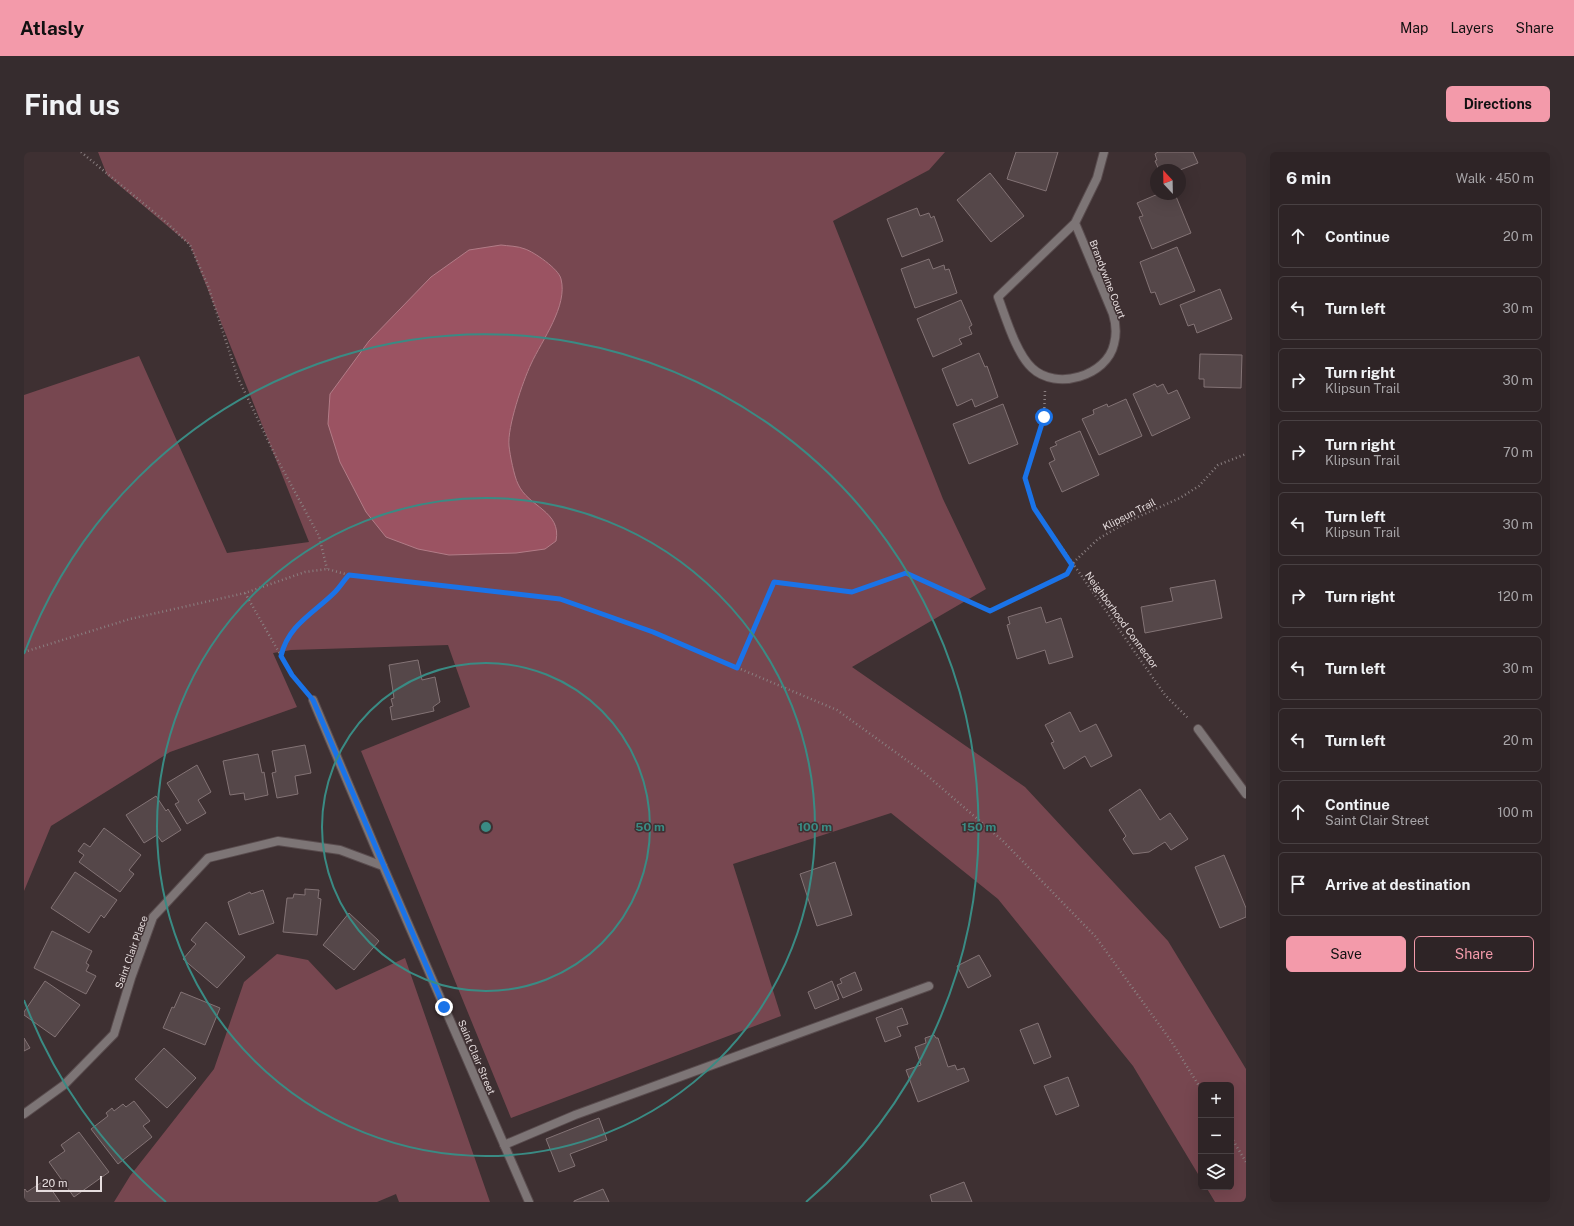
<!DOCTYPE html>
<meta charset="utf-8">
<style>
:root{--surface:#2e2426;--page:#362c2e;--text:#f1f3f6;--muted:#a7a4a7;--line:#494143;--accent:#f39aaa}
body{margin:0;font-family:"Public Sans",sans-serif;background:var(--page);color:var(--text)}
.controls{position:absolute;right:12px;bottom:12px;display:grid;overflow:hidden;border-radius:6px;box-shadow:0 4px 16px #0002}
.controls button{width:36px;height:36px;display:grid;place-items:center;padding:0;border:0;border-bottom:1px solid var(--line);background:var(--surface);color:var(--text);font:20px sans-serif}
.compass{position:absolute;left:1126px;top:12px;width:36px;height:36px;border-radius:50%;background:var(--surface);box-shadow:0 4px 16px #0002;rotate:338deg}
.scale{position:absolute;left:12px;bottom:10px;width:66px;box-sizing:border-box;padding-left:4px;border:2px solid #e6ddde;border-top:0;font-size:11px;line-height:14px;white-space:nowrap;color:#e6ddde;-webkit-text-stroke:3px #3e3032;paint-order:stroke}
.stop{position:absolute;width:12px;height:12px;margin:-9px;border:3px solid #1a73e8;border-radius:50%;background:#fff}
.stop.end{background:#1a73e8;border-color:#fff;box-shadow:0 1px 4px #0008}
.list{margin:0;padding:0;list-style:none}
h2{display:flex;justify-content:space-between;align-items:center;height:52px;margin:0;padding:0 16px;font-size:17px}
h2 small{font-size:13px;font-weight:400;color:var(--muted)}
.list li{display:grid;grid-template-columns:26px 1fr auto;gap:12px;align-items:center;box-sizing:border-box;height:64px;margin:0 8px 8px;padding:0 8px;border:1px solid var(--line);border-radius:6px}
.list b{display:block;font-size:15px;white-space:nowrap}
.list p{margin:0;font-size:13px;white-space:nowrap;color:var(--muted)}
.list em{font-size:13px;font-style:normal;color:var(--muted)}
.actions{display:flex;gap:8px;padding:12px 16px}
.actions a{flex:1;padding:9px 0;border:1px solid var(--accent);border-radius:6px;text-align:center;font-size:14px;color:var(--accent)}
.actions .main{background:var(--accent);color:#111}
.icon{flex:none;width:22px;height:22px;fill:none;stroke:currentColor;stroke-width:2;stroke-linecap:round;stroke-linejoin:round}
.map{position:relative;flex:none;width:1222px;height:1050px;overflow:hidden;border-radius:6px}
header{display:flex;align-items:center;gap:24px;box-sizing:border-box;height:56px;padding:0 20px;background:var(--accent);color:#111}
header strong{font-size:19px}
nav{display:flex;gap:22px;margin-inline-start:auto;font-size:14px}
.intro{display:flex;align-items:center;justify-content:space-between;box-sizing:border-box;height:96px;padding:0 24px}
h1{margin:0;font-size:28px}
.button{padding:10px 18px;border-radius:6px;background:var(--accent);color:#111;font-size:14px;font-weight:700}
main{display:flex;gap:24px;padding:0 24px}
aside{flex:1;background:var(--surface);border-radius:6px;box-shadow:0 4px 16px #0002}
.map>svg:first-child{display:block}
.green{fill:#774750}
.water{fill:#9b5362;stroke:#b27c87}
.building{fill:#554749;stroke:#837375}
.lines{fill:none;stroke-linecap:round;stroke-linejoin:round}
.lane-casing{stroke:#594c4e;stroke-width:10}
.street-casing{stroke:#594c4e;stroke-width:10}
.path{stroke:#8a7f80;stroke-width:2.5;stroke-dasharray:1 3;stroke-linecap:butt}
.lane{stroke:#7d7576;stroke-width:8}
.street{stroke:#7d7576;stroke-width:8}
.route{stroke:#1a73e8;stroke-width:5}
.ring{fill:none;stroke:#3a8b84;stroke-width:2}
.labels{text-anchor:middle;stroke-width:3;stroke-linejoin:round;paint-order:stroke}
.street-label{font-size:10px;fill:#e6ddde;stroke:#3e3032}
.centre{fill:#3a8b84;stroke:#3e3032;stroke-width:2}
.ring-label{font-size:12px;text-anchor:middle;font-weight:bold;fill:#3a8b84;stroke:#3e3032;stroke-width:3;stroke-linejoin:round;paint-order:stroke}
</style>
<header>
<strong>Atlasly</strong>
<nav><a>Map</a><a>Layers</a><a>Share</a></nav>
</header>
<div class="intro"><h1>Find us</h1><a class="button">Directions</a></div>
<main>
<div class="map">
<svg width="1222" height="1050" viewBox="0 0 1222 1050">
<rect width="100%" height="100%" fill="#3e3032"/>
<!-- green -->
<path class="green" d="M74,0H921L905,18L809,69L919,347L962,437L828,515L1001,635L1144,789L1222,917V1050H1191L1182,1035H1207V933H1177V1027L1109,914L974,747L867,661L709,712L757,864L487,966L337,599L446,555L424,493L267,498L249,501L273,555L146,600L27,674L0,739V243L115,204L203,401L285,390L166,93L83,23Z
M253,802L284,808L312,838L381,806L466,1050H375L372,1042L353,1050H90L106,1024L190,917L220,830Z"/>
<!-- water -->
<path class="water" d="M477,93C484,94 494,94 501,97C510,100 535,117 537,127C544,154 518,188 507,212C499,229 483,275 485,294C486,303 490,324 494,332C504,355 538,359 532,389L521,397L492,401L425,403L394,397L362,385L342,360L316,310L304,272L306,242L345,189L407,125L445,98Z"/>
<!-- building -->
<path class="building" d="M992,0H1034L1022,39L983,27Z
M1134,0H1169L1174,11L1156,18H1135L1131,9L1133,8L1131,2Z
M966,21L1000,64L967,90L933,48Z
M1134,42H1151L1167,81L1128,97L1115,65L1119,64L1113,51Z
M893,56L896,64L905,61L907,66L910,64L919,89L878,105L863,67Z
M1153,95L1171,139L1136,153L1131,140L1127,141L1116,110Z
M905,107L909,117L920,113L921,118L925,117L933,141L891,156L877,117Z
M1196,137L1208,167L1173,181L1170,172L1164,174L1156,153Z
M937,148L948,173L945,175L948,182L935,187L938,192L909,205L893,167Z
M955,201L961,215L963,214L974,245L951,255L948,247L933,254L918,217Z
M1176,202L1218,203L1217,236L1180,235V227H1175Z
M1131,232L1133,235L1139,232L1144,242L1153,238L1166,266L1128,284L1109,242Z
M1102,247L1118,284L1075,303L1058,267L1070,262L1069,258L1083,252L1084,255Z
M979,252L994,292L945,312L929,272Z
M1056,279L1075,323L1038,340L1025,311L1031,308L1026,296L1033,293L1031,290Z
M1191,428L1198,466L1121,481L1117,455L1149,449L1146,436Z
M1017,455L1022,471L1037,466L1049,505L1025,512L1021,498L993,507L983,473L986,472L984,465Z
M394,508L398,528L411,525L416,550L409,555L410,559L368,568L366,555L369,554L367,547L370,546L365,513Z
M1046,560L1056,580L1072,572L1088,604L1067,615L1061,604L1040,617L1027,591L1030,590L1021,573Z
M281,593L287,621L271,624L274,642L253,646L248,621L252,620L248,599Z
M234,602L238,621L240,620L244,643L221,648L220,641L206,643L199,609Z
M173,613L187,640L174,648L182,661L163,672L151,652L155,650L143,631Z
M1116,637L1136,668L1146,661L1164,687L1147,698L1141,690L1125,700L1109,702L1099,687L1102,684L1085,658Z
M132,644L142,659L144,657L157,678L138,690L133,683L120,691L102,663Z
M80,676L117,703L105,718L110,722L96,740L55,710L60,703L54,699L60,691L66,695Z
M1200,703L1222,756V765L1196,776L1171,715Z
M811,710L828,763L793,774L776,722Z
M51,720L93,748L80,766L77,763L65,781L27,756Z
M281,737L295,738L294,746L297,747L293,783L259,780L263,746H269L270,742L281,743Z
M239,738L250,771L215,783L204,750L226,740L227,742Z
M325,761L355,789L330,818L299,793Z
M182,770L221,805L193,836L159,807L172,792L167,788Z
M28,779L68,799L62,811L65,813L62,819L72,824L62,842L10,816Z
M955,803L967,824L944,836L933,814Z
M831,820L838,838L819,846L813,833L818,831L816,827Z
M21,829L56,853L31,885L0,863V860Z
M808,829L815,847L791,857L784,840Z
M157,840L196,856L181,893L139,876L148,855L150,856Z
M878,856L884,872L873,875L877,884L861,890L852,866Z
M1014,871L1027,905L1010,912L996,878Z
M910,883L912,886H914L924,915L931,913L933,918L940,916L945,929L894,950L882,918L897,913L891,895L902,891L901,886Z
M0,886L6,896L0,899Z
M140,896L172,926L143,956L111,927Z
M1044,925L1055,954L1032,963L1020,934Z
M110,949L126,969L119,974L128,985L94,1012L67,977L84,964L82,961L88,956L90,959L99,952L102,955Z
M575,966L583,988L546,1002L551,1014L535,1020L522,987Z
M55,980L85,1020L50,1045L25,1010L41,999L37,993Z
M21,1028L36,1050H0V1038L1,1037L3,1040Z
M940,1030L948,1050H908L906,1043Z
M579,1037L585,1050H550V1049Z"/>
<g class="lines">
<!-- lane casing -->
<g class="lane-casing">
<path id="lane" d="M289,548L359,714
M480,993L551,963L905,834"/>
</g>
<!-- street casing -->
<g class="street-casing">
<path id="street" d="M1051,71L1089,162C1092,172 1093,181 1090,192C1083,224 1032,239 1008,216C992,201 982,166 974,145Z
M1051,71L1073,26L1080,0
M1174,577L1222,642
M0,962L40,933L90,882L107,826L129,765L184,706L254,689L316,698L359,714L505,1050"/>
</g>
<!-- path -->
<path class="path" d="M57,0L143,71L166,93L184,134L214,226L253,307L295,384L303,417
M1021,239L1020,265L1001,326L1010,356L1141,543L1165,567
M221,441L268,523L280,537
M0,500L106,467L221,441L281,420L303,417L325,423L536,447L629,480L813,558L899,620L979,689L1071,784L1147,889L1177,937
M257,503C264,473 290,460 311,440C316,435 320,429 325,423
M713,516L750,430L829,440L882,421L966,459L1043,422L1051,409L1074,387L1107,368L1156,346L1175,334L1194,313L1222,302
M1207,985L1222,1010"/>
<!-- lane -->
<use href="#lane" class="lane"/>
<!-- street -->
<use href="#street" class="street"/>
</g>
<g class="lines">
<!-- route -->
<path class="route" d="M420,855L289,548L268,523L257,504C264,473 290,461 311,440C316,435 320,428 325,423L536,447L629,480L713,516L750,430L828,440L882,421L966,459L1043,422L1048,413L1010,356L1001,326L1020,265"/>
</g>
<!-- distance rings -->
<g class="ring">
<circle cx="462" cy="675" r="164"/>
<circle cx="462" cy="675" r="329"/>
<path d="M142 1050A493 493 0 0 1 0 848M0 502A493 493 0 1 1 782 1050"/>
</g>
<g class="labels">
<!-- street labels -->
<g class="street-label">
<text transform="translate(1084 127) rotate(69)" y="4">Brandywine Court</text>
<text transform="translate(1105 362) rotate(-27)" y="4">Klipsun Trail</text>
<text transform="translate(1098 468) rotate(54)" y="4">Neighborhood Connector</text>
<text transform="translate(107 800) rotate(-70)" y="4">Saint Clair Place</text>
<text transform="translate(453 905) rotate(67)" y="4">Saint Clair Street</text>
</g>
</g>
<circle cx="462" cy="675" r="6" class="centre"/>
<g class="ring-label">
<text x="626" y="679">50 m</text>
<text x="791" y="679">100 m</text>
<text x="955" y="679">150 m</text>
</g>
</svg>
<div class="controls">
<button>+</button>
<button>−</button>
<button><svg class="icon" aria-label="layers" viewBox="0 0 24 24"><path d="M12 4l9 5-9 5-9-5zM3 14l9 5 9-5"/></svg></button>
</div>
<svg class="compass" viewBox="-18 -18 36 36"><path d="M0-13l5 13h-10z" fill="#e53935"/><path d="M0 13l5-13h-10z" fill="#a7a4a7"/></svg>
<div class="scale">20 m</div>
<div class="stop" style="left:1020px;top:265px"></div>
<div class="stop end" style="left:420px;top:855px"></div>
</div>
<aside>
<h2>6 min<small>Walk · 450 m</small></h2>
<ul class="list">
<li><svg class="icon" aria-label="ahead" viewBox="0 0 24 24"><path d="M12 20V5M6 11l6-6 6 6"/></svg><div><b>Continue</b></div><em>20 m</em></li>
<li><svg class="icon" aria-label="left" viewBox="0 0 24 24"><path d="M17 20v-9H6M10 6l-5 5 5 5"/></svg><div><b>Turn left</b></div><em>30 m</em></li>
<li><svg class="icon" aria-label="right" viewBox="0 0 24 24"><path d="M7 20v-9h11M14 6l5 5-5 5"/></svg><div><b>Turn right</b><p>Klipsun Trail</p></div><em>30 m</em></li>
<li><svg class="icon" aria-label="right" viewBox="0 0 24 24"><path d="M7 20v-9h11M14 6l5 5-5 5"/></svg><div><b>Turn right</b><p>Klipsun Trail</p></div><em>70 m</em></li>
<li><svg class="icon" aria-label="left" viewBox="0 0 24 24"><path d="M17 20v-9H6M10 6l-5 5 5 5"/></svg><div><b>Turn left</b><p>Klipsun Trail</p></div><em>30 m</em></li>
<li><svg class="icon" aria-label="right" viewBox="0 0 24 24"><path d="M7 20v-9h11M14 6l5 5-5 5"/></svg><div><b>Turn right</b></div><em>120 m</em></li>
<li><svg class="icon" aria-label="left" viewBox="0 0 24 24"><path d="M17 20v-9H6M10 6l-5 5 5 5"/></svg><div><b>Turn left</b></div><em>30 m</em></li>
<li><svg class="icon" aria-label="left" viewBox="0 0 24 24"><path d="M17 20v-9H6M10 6l-5 5 5 5"/></svg><div><b>Turn left</b></div><em>20 m</em></li>
<li><svg class="icon" aria-label="ahead" viewBox="0 0 24 24"><path d="M12 20V5M6 11l6-6 6 6"/></svg><div><b>Continue</b><p>Saint Clair Street</p></div><em>100 m</em></li>
<li><svg class="icon" aria-label="arrive" viewBox="0 0 24 24"><path d="M6 21V4h12l-3 4 3 4H6"/></svg><div><b>Arrive at destination</b></div></li>
</ul>
<div class="actions"><a class="main">Save</a><a>Share</a></div>
</aside>
</main>
